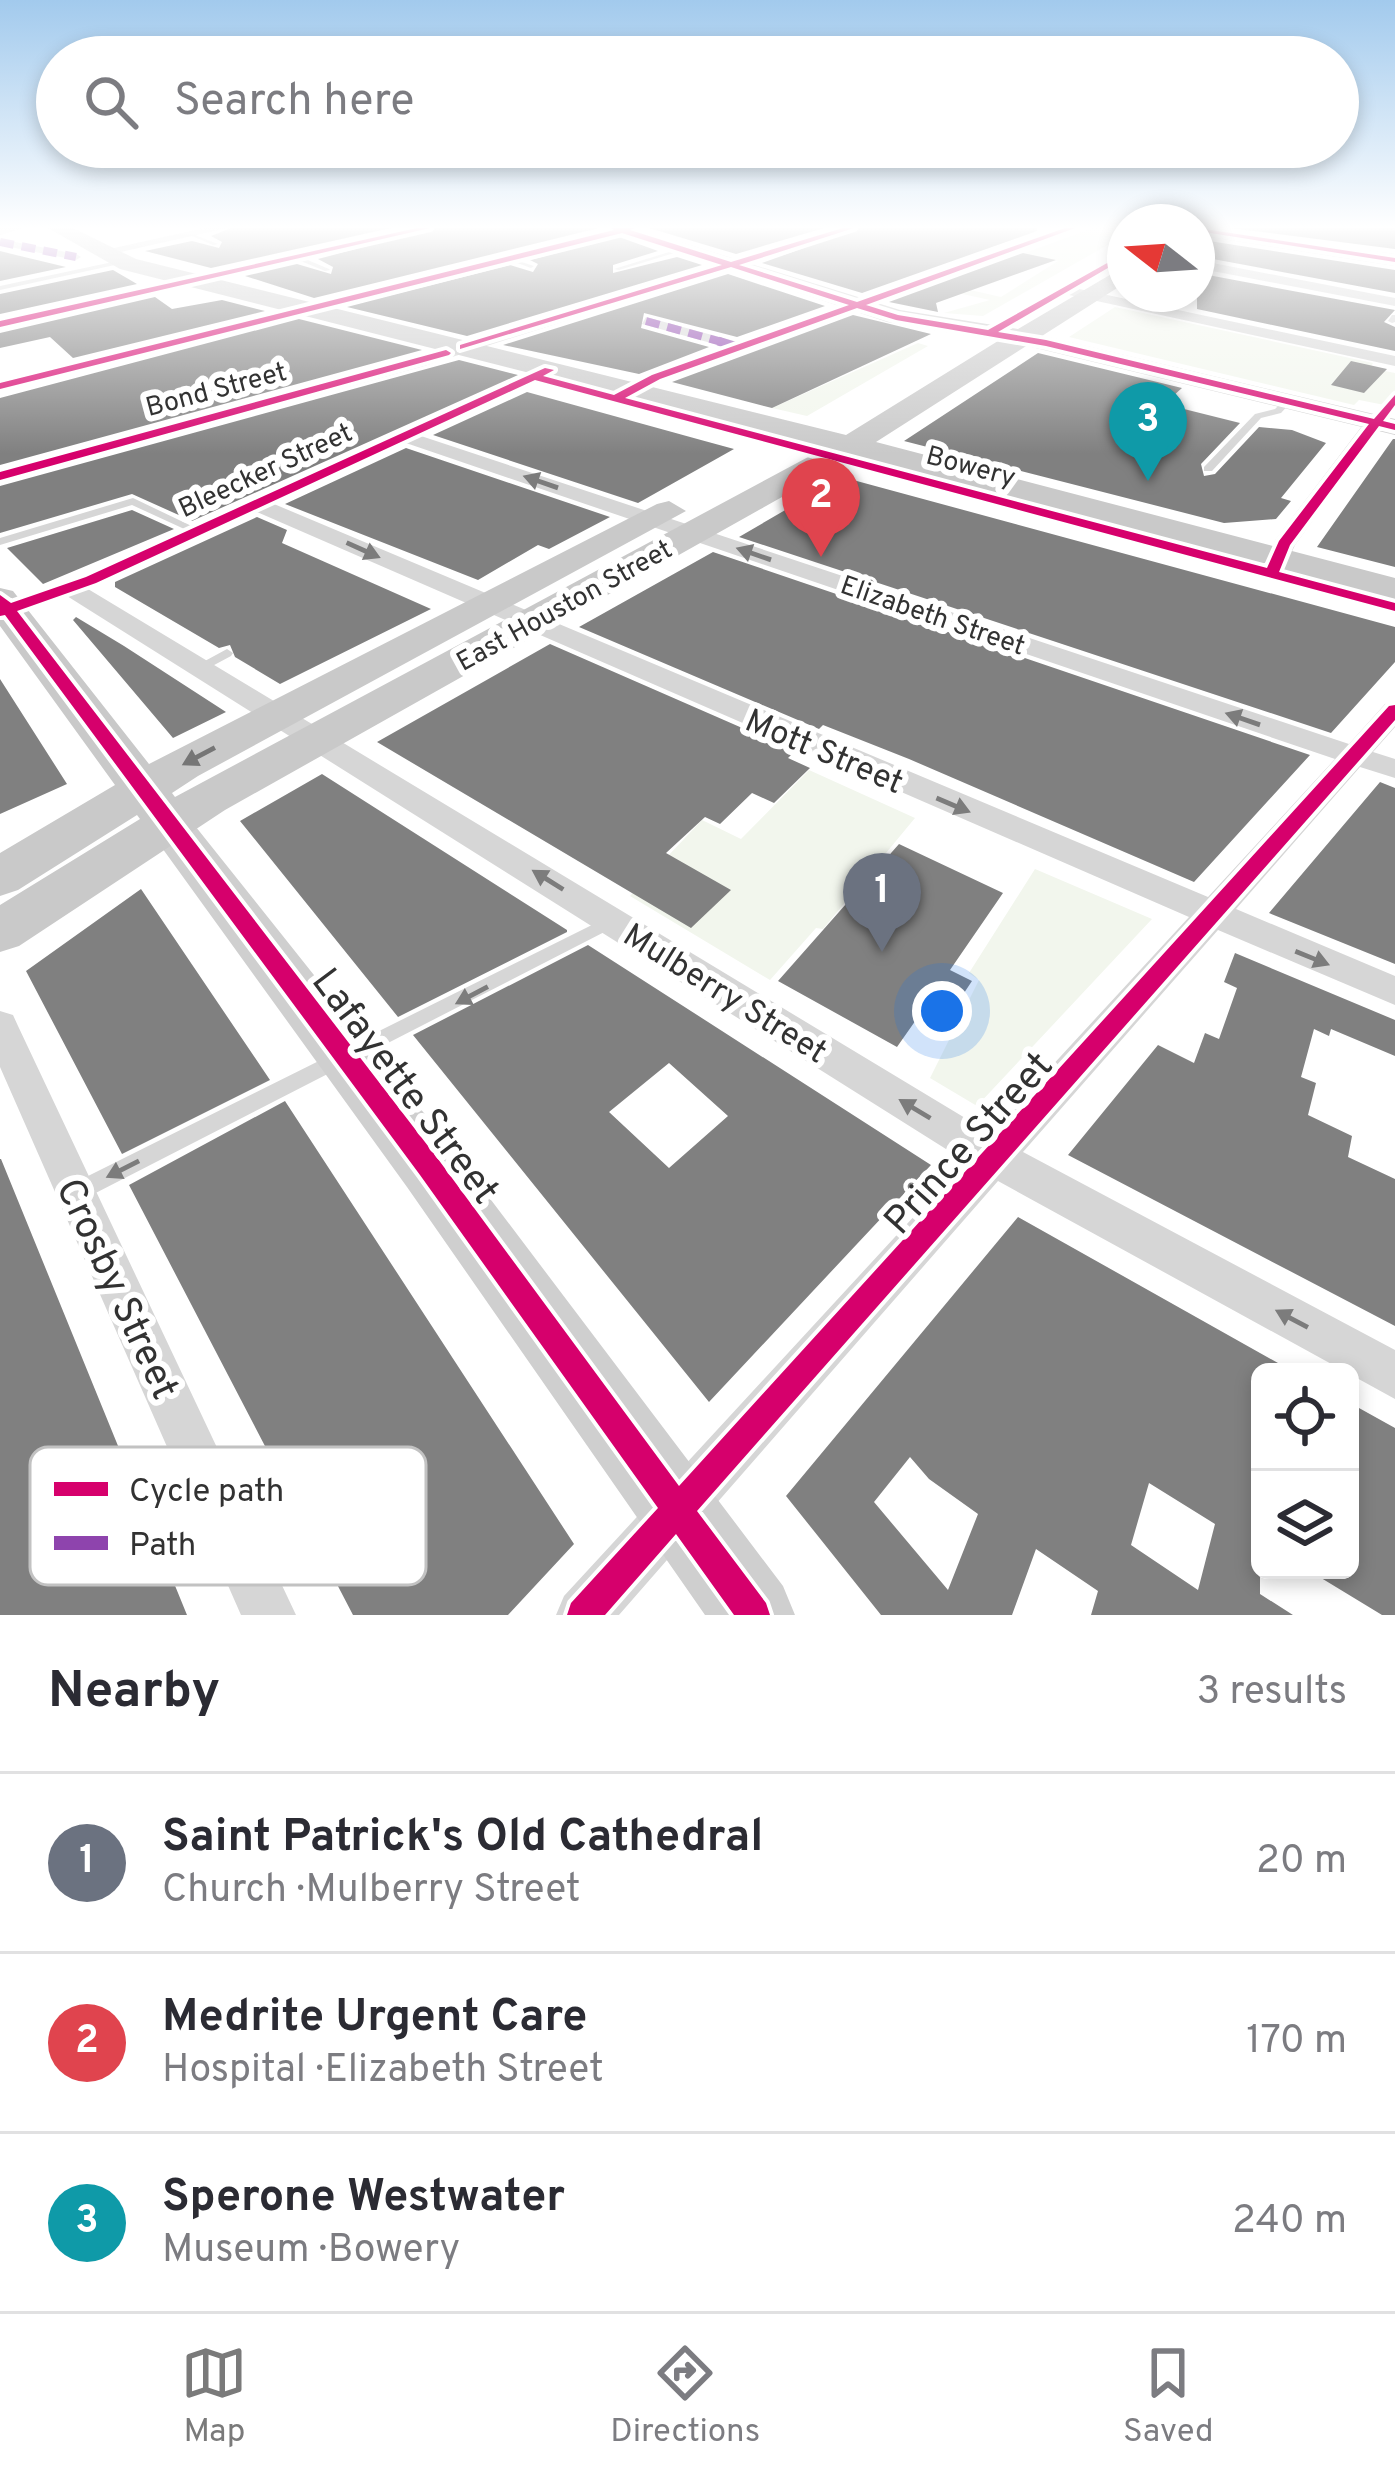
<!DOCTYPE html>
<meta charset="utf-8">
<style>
:root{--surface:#fff;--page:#f2f2f3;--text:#2b2b33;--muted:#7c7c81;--line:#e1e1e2;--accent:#7a7a7a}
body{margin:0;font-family:Overpass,sans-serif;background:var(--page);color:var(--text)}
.controls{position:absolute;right:36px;bottom:36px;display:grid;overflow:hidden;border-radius:18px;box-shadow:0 6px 18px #0003}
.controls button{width:108px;height:108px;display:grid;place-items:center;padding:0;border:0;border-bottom:3px solid var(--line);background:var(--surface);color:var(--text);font:60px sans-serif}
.compass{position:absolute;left:1107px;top:204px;width:108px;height:108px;border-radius:50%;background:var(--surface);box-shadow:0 6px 18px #0003;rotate:287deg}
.you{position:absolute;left:942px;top:1011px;width:42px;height:42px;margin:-30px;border:9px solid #fff;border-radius:50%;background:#1a73e8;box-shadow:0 0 0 18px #1a73e833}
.badge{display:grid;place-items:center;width:78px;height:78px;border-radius:50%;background:var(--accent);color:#fff;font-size:39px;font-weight:700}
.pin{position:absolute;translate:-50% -99px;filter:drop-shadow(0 3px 6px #0008)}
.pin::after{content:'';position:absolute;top:63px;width:42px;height:36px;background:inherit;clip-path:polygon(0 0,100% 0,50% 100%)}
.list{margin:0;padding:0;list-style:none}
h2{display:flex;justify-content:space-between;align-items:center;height:156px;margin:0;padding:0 48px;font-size:51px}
h2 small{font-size:39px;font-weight:400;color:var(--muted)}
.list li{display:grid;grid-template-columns:78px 1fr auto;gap:36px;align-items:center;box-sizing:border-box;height:180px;padding:0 48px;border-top:3px solid var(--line)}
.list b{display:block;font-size:45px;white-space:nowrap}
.list p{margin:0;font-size:39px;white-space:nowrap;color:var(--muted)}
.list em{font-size:39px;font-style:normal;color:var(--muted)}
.icon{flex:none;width:66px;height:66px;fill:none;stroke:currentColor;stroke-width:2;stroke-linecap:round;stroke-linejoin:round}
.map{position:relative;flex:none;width:1395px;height:1615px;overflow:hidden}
.search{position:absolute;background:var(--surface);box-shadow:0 6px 18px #0003;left:36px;right:36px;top:36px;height:132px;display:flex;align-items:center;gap:30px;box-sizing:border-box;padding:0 42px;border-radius:66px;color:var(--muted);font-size:45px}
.sheet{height:696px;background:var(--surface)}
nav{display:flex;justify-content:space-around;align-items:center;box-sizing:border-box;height:168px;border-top:3px solid var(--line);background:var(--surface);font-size:33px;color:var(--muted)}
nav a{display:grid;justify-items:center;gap:6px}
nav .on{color:var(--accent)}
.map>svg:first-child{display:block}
.green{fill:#f2f6ed}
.building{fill:#808080;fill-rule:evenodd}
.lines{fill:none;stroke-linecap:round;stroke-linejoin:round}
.service{fill:#d6d6d6;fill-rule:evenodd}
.pedestrian{fill:#d6d6d6;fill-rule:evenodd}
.minor{fill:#d6d6d6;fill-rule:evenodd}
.secondary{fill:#cfcfcf;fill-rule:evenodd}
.primary{fill:#c9c9c9;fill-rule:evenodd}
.quiet-far1{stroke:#8e44ad;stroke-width:8;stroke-dasharray:14 8;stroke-linecap:butt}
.quiet{stroke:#8e44ad;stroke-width:9;stroke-dasharray:18 9;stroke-linecap:butt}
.cycleway-casing{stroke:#fff;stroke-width:8}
.cycleway{fill:#d6006c;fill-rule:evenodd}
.oneway{fill:#7c7c7c}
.oneway2{fill:#767676}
.labels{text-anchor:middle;stroke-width:12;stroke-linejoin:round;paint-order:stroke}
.far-street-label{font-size:27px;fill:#323232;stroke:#fff}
.street-label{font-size:33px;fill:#323232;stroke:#fff}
.near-street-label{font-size:39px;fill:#323232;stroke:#fff}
.key{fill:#fff;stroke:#c2c2c2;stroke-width:3}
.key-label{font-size:33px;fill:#323232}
</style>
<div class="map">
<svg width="1395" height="1615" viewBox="0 0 1395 1615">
<rect width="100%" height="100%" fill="#fff"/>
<!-- green -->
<path class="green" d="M1093,228H1125V235L983,316L944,313L990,300L935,288L944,284L1001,297L1058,261L1025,253Z
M1115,307L1373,363L1370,368L1395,373V407L1359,400L1354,405L1069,337Z
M918,343L928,346L807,416L772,408Z
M809,770L915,818L823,929L816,928L770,980L630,896L702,820L741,839Z
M1035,869L1152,919L977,1106L930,1078L979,980L969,973Z"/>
<!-- building -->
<path class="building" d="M231,228H391L211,268L145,251L192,241L219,248L222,242L211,236Z
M436,228H599L314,298L245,276L297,264L331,274L333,267L318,259Z
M649,228H824L736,254Z
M860,228H1037V231L862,293L762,263Z
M1230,228H1395V249Z
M619,237L658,251L613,265V273L677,257L702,265L467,336L347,307L510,265L533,272L538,264L530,260Z
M1209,241L1395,270V293L1197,256L1205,255Z
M0,251L16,255L66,267L0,281Z
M1023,253L1056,260L936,303L938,312L889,302Z
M113,270L137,284L0,314V294Z
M1197,273L1395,310L1384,322L1395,327V351L1197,309Z
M728,274L825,306L737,337L644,313L641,328L709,347L639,374L503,345Z
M155,297L172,309L222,300L265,311L73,358L50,337L0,348V333Z
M853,315L931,334L772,408L672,382Z
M299,319L422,350L0,465V398Z
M1038,353L1182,388L1164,404L1240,423L1201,464L1204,476L1215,474L1259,427L1292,430L1326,443L1281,498L1291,501L1276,519L1224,523L904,441Z
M459,360L518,375L192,521L132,494L0,533V486Z
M1351,361L1387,369L1364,393L1331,385Z
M527,392L701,440L734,449L638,503L433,435Z
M1395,439V567L1317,547L1393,439Z
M406,448L610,517L549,549L538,545L478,580L285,504Z
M842,477L1395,627V662L1331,733L739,537Z
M132,510L174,529L43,584L7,548Z
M257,517L287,530L282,543L431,609L280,684L235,657L230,645L219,648L115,587V582Z
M713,552L1310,755L1194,882L909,759L823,725L819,729L579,627Z
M76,617L124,646L226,712L173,738L73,620Z
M550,644L795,751L788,758L810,768L774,803L752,793L720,824L705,817L666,853L731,890L691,928L377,742Z
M0,679L67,784L0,814Z
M322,774L567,930V932L398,1017L240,821Z
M1380,782L1395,788V964L1269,913Z
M899,844L1003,893L950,970L972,981L958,1002L937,990L897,1047L778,981Z
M141,889L270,1080L122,1154L26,971Z
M588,945L931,1165L709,1402L413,1035ZM669,1063L728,1116L669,1168L609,1112Z
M1235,953L1395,1020V1056L1331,1029L1329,1036L1314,1029L1301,1077L1316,1083L1308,1115L1352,1136L1348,1157L1395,1179V1326L1068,1155L1158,1045L1194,1063L1205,1033L1219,1039L1237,988L1224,982Z
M285,1101L574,1544L508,1615H353L129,1185Z
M0,1159H1L187,1615H0Z
M1018,1217L1294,1372H1260V1594L1293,1615H1091L1098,1591L1036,1549L1012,1615H881L786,1496ZM910,1457L929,1479L978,1514L948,1590L874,1502ZM1149,1483L1215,1524L1198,1590L1131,1545Z
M1350,1403L1395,1428V1615H1382L1308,1570H1350Z"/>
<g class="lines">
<!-- service -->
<path class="service" d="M190,233L218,244L213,245L190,235Z
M682,248L687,249L619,270L614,269Z
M298,256L329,269L330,270L325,271L296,259Z
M509,258L534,266L531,268L509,260Z
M122,260L124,263L0,290V286Z
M1392,315H1395V322L1392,323L1388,321Z
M1285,399L1292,401L1281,413L1261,418L1212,471H1204V467L1255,414L1275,409Z
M133,498L202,531L193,533L132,505L0,545V538Z
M227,649L233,653L231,656L203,671L198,672L192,668Z
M610,916L616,918L618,922L616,926L82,1200L75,1203L68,1200L65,1193L68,1186Z"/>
<!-- pedestrian -->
<path class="pedestrian" d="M0,239L76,254L81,257L76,260L0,245Z
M646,317L745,344L746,347L740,351L642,324Z
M1395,394V407L1380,425H1370V419Z"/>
<!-- minor -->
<path class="minor" d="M0,228H23L0,235Z
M204,228H227L103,256L96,252Z
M410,228H432L0,329V319Z
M617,228H637L0,391V381Z
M838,228H856L424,366L0,482V470L412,358Z
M1060,228H1077L662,381L621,403L606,399L650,373Z
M1197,260L1395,298V306L1197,268Z
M1065,286L1395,356V366L1060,293Z
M550,365L556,366V374L421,436L1349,744L1385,704L1395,702V727L1373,752L1395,759V778L1360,767L1236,909L1395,976V1005L1218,930L1023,1152L1395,1350V1399L998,1181L619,1615H556L564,1596L965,1161L67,596L0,619V604L83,575ZM406,443L1335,759L1208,897L274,504ZM257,512L1189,917L990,1133L88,589Z
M1368,418L1384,422L1295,545L1279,579H1263L1260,574L1276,539Z
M0,1011L13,1015L18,1026L296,1615H241L0,1067Z"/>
<!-- secondary -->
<path class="secondary" d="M1023,331L1395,419V435L1015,343L1011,338Z
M168,807L184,812L451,1147L783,1586L795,1615H705L407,1187L152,834L145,823L152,812Z"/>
<!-- primary -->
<path class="primary" d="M48,228H73L136,259L846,435L998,341L887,322L605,228H635L900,310L1018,329L1125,266V283L876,442L1395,578V600L855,456L225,810L19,946L0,952V905L140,819L137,815L18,890L0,896V853L115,785L0,626V588L13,591L149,764L657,504L669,501L686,511L198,776L172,793L175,797L825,448L120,269Z
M1197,228L1395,254V266L1197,235Z"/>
<!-- quiet-far1 -->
<path class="quiet-far1" d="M0,242L76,257
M646,321L729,344"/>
<!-- quiet -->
<path class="quiet" d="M718,341L734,346"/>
<!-- cycleway casing -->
<g class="cycleway-casing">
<path id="cycleway" d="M417,228H430L0,327V321Z
M611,228H635L630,230L731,262L843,228H854L739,265L857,302L1065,228H1075L866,305L898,315L988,330L1125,253V258L998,332L1046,340L1374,419L1395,395V405L1383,421L1395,424V430L1379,426L1290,545L1279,572L1395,603V611L535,380L96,583L17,611L438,1159L679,1486L1389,706L1395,705V720L697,1511L766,1603L770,1615H734L676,1534L605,1615H567L571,1603L658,1508L420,1175L5,615L0,616V595L11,603L86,577L545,368L554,370L543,376L614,395L652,375L849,305L731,267L460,349V345L722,265L622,233L0,389V383L614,230ZM857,308L896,320L1046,346L1369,424L1279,541L1267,568L625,398L660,379Z
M1197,228L1395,258V262L1198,231Z
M446,350L451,353L449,355L0,480V472Z"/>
</g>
<!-- cycleway -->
<use href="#cycleway" class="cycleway"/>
</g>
<!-- one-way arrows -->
<defs><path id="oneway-solid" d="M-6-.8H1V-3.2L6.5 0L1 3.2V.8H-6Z" transform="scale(3)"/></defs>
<g class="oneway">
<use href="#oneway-solid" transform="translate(541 482) rotate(-161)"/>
<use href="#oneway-solid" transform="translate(363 550) rotate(24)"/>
<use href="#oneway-solid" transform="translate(754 554) rotate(-161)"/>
<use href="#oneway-solid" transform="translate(1243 719) rotate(-161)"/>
<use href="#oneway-solid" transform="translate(953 805) rotate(23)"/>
<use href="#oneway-solid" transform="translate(548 880) rotate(-148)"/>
<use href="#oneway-solid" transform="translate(1312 958) rotate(22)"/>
<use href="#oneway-solid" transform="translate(472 995) rotate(152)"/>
<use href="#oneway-solid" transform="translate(915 1109) rotate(-149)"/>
<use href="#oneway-solid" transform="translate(123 1169) rotate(153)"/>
<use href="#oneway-solid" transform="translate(1292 1319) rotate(-152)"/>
</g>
<use class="oneway2" href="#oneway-solid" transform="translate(199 756) rotate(152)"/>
<!-- sky -->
<linearGradient id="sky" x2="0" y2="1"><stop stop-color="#a2caed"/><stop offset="0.5" stop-color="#fff"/><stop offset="1" stop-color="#fff" stop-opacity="0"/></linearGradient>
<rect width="1395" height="454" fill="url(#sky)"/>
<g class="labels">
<!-- far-street labels -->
<g class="far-street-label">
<text transform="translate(216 389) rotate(-15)" y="9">Bond Street</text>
<text transform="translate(971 466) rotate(15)" y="9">Bowery</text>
<text transform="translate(265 470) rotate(-25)" y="9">Bleecker Street</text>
<text transform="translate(564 605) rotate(-29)" y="9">East Houston Street</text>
<text transform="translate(933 615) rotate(19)" y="9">Elizabeth Street</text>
</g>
<!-- street labels -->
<g class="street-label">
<text transform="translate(825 750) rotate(23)" y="12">Mott Street</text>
<text transform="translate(726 992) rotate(32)" y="12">Mulberry Street</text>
</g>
<!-- near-street labels -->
<g class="near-street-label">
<text transform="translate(407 1085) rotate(53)" y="14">Lafayette Street</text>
<text transform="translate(967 1142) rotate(-48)" y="14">Prince Street</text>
<text transform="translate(119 1288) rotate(65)" y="14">Crosby Street</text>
</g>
</g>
<!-- legend -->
<rect x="30" y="1447" width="396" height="138" rx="18" class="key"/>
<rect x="54" y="1482" width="54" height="14" fill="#d6006c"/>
<rect x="54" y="1536" width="54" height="14" fill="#8e44ad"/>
<g class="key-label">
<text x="129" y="1501">Cycle path</text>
<text x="129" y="1555">Path</text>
</g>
</svg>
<div class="controls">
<button><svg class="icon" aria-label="locate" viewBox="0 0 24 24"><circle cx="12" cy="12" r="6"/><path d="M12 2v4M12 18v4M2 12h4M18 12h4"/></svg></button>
<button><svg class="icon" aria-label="layers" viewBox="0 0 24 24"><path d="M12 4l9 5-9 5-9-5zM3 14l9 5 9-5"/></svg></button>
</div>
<svg class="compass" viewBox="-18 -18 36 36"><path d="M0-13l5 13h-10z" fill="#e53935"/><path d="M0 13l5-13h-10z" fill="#7c7c81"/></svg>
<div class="you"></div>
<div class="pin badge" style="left:882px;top:952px;background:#6b7280">1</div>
<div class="pin badge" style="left:821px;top:557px;background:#e0444e">2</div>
<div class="pin badge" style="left:1148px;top:481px;background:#0f9aa8">3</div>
<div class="search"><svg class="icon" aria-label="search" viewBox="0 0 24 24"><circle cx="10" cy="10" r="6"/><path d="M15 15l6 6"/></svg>Search here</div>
</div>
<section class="sheet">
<h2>Nearby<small>3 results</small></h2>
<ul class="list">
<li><span class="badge" style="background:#6b7280">1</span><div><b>Saint Patrick's Old Cathedral</b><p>Church · Mulberry Street</p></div><em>20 m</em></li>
<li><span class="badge" style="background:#e0444e">2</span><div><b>Medrite Urgent Care</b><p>Hospital · Elizabeth Street</p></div><em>170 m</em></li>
<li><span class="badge" style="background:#0f9aa8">3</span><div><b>Sperone Westwater</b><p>Museum · Bowery</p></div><em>240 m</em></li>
</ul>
</section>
<nav>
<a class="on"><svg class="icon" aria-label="map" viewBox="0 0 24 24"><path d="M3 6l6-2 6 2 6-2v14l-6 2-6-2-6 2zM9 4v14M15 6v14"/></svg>Map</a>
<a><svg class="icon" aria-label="directions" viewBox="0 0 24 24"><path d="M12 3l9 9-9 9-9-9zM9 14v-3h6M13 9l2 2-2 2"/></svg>Directions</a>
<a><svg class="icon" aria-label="saved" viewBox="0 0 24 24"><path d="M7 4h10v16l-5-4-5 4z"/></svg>Saved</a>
</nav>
